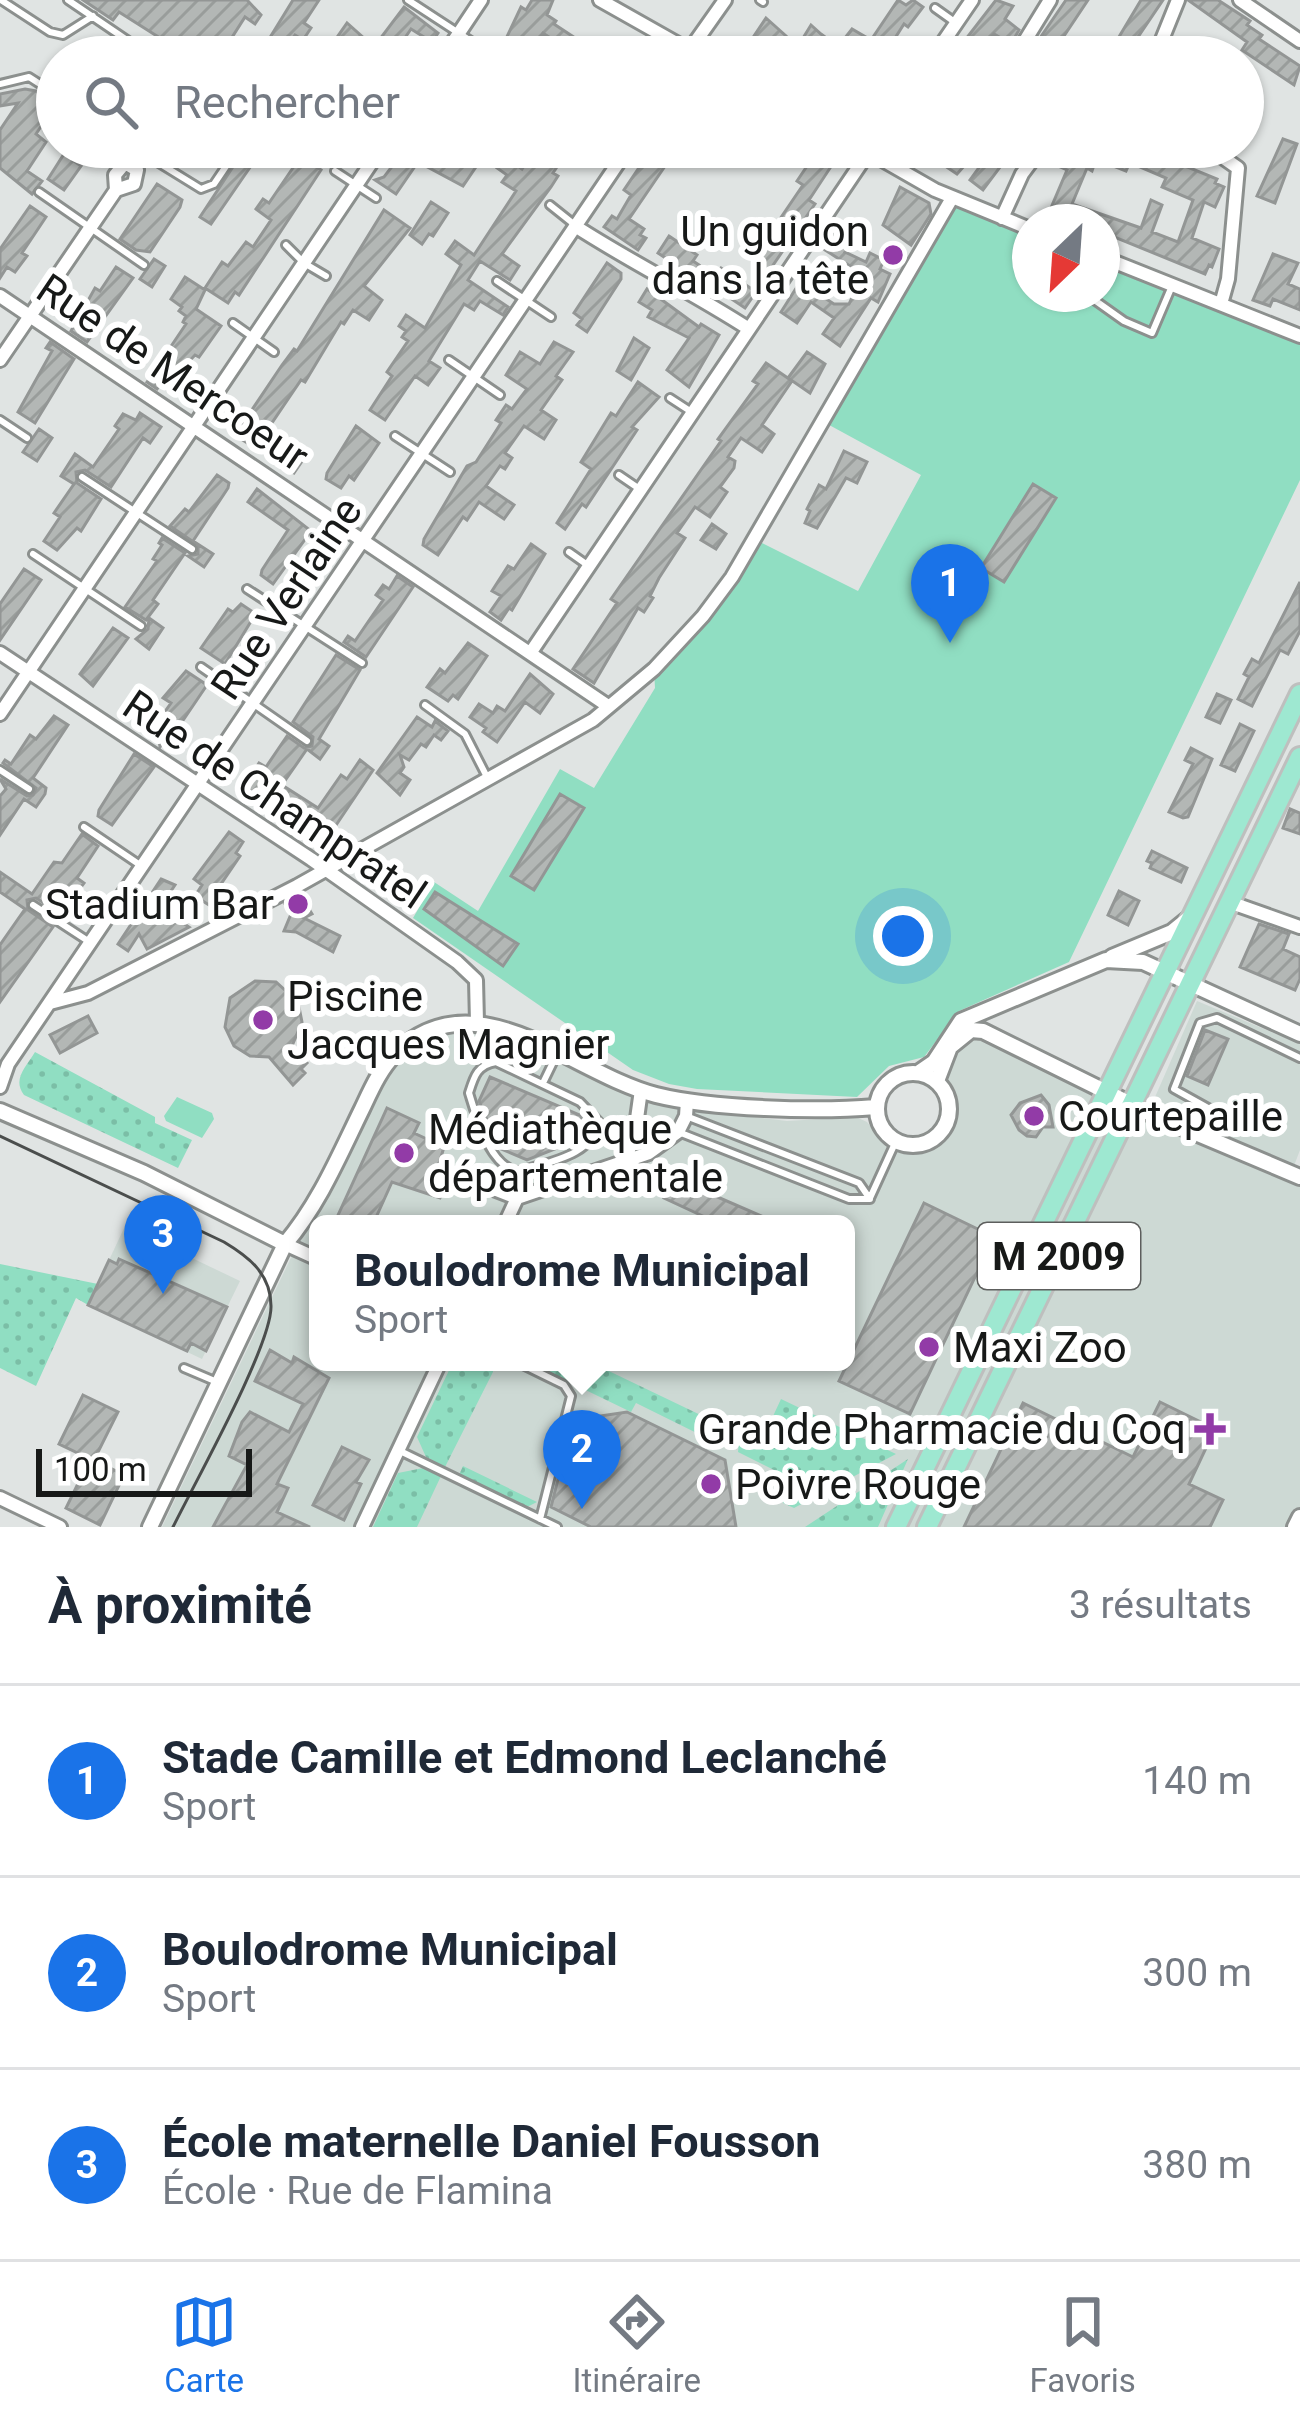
<!DOCTYPE html>
<html lang="fr">
<meta charset="utf-8">
<style>
:root{--surface:#fff;--page:#f6f6f7;--text:#1f2937;--muted:#747a83;--line:#e0e1e3;--accent:#1a73e8}
body{margin:0;font-family:Roboto,sans-serif;background:var(--page);color:var(--text)}
.compass{position:absolute;left:1012px;top:204px;width:108px;height:108px;border-radius:50%;background:var(--surface);box-shadow:0 3px 9px #0004;rotate:205deg}
.scale{position:absolute;left:36px;bottom:30px;width:216px;box-sizing:border-box;padding-left:12px;border:6px solid #171918;border-top:0;font-size:33px;line-height:42px;white-space:nowrap;color:#171918;-webkit-text-stroke:9px #fff;paint-order:stroke}
.you{position:absolute;left:903px;top:936px;width:42px;height:42px;margin:-30px;border:9px solid #fff;border-radius:50%;background:#1a73e8;box-shadow:0 0 0 18px #1a73e833}
.badge{display:grid;place-items:center;width:78px;height:78px;border-radius:50%;background:var(--accent);color:#fff;font-size:39px;font-weight:700}
.pin{position:absolute;translate:-50% -99px;filter:drop-shadow(0 3px 6px #0008)}
.pin::after{content:'';position:absolute;top:63px;width:42px;height:36px;background:inherit;clip-path:polygon(0 0,100% 0,50% 100%)}
.popup{position:absolute;left:309px;top:1215px;width:546px;height:156px;box-sizing:border-box;display:grid;place-content:center;border-radius:18px;background:var(--surface);filter:drop-shadow(0 3px 9px #0005);font-size:39px;white-space:nowrap;color:var(--muted)}
.popup b{font-size:45px;color:var(--text)}
.popup::after{content:'';position:absolute;left:50%;top:100%;margin-left:-24px;border:24px solid transparent;border-top-color:var(--surface)}
.list{margin:0;padding:0;list-style:none}
h2{display:flex;justify-content:space-between;align-items:center;height:156px;margin:0;padding:0 48px;font-size:51px}
h2 small{font-size:39px;font-weight:400;color:var(--muted)}
.list li{display:grid;grid-template-columns:78px 1fr auto;gap:36px;align-items:center;box-sizing:border-box;height:192px;padding:0 48px;border-top:3px solid var(--line)}
.list b{display:block;font-size:45px;white-space:nowrap}
.list p{margin:0;font-size:39px;white-space:nowrap;color:var(--muted)}
.list em{font-size:39px;font-style:normal;color:var(--muted)}
.icon{flex:none;width:66px;height:66px;fill:none;stroke:currentColor;stroke-width:2;stroke-linecap:round;stroke-linejoin:round}
.map{position:relative;flex:none;width:1300px;height:1527px;overflow:hidden}
.search{position:absolute;background:var(--surface);box-shadow:0 3px 9px #0004;left:36px;right:36px;top:36px;height:132px;display:flex;align-items:center;gap:30px;box-sizing:border-box;padding:0 42px;border-radius:66px;color:var(--muted);font-size:45px}
.sheet{height:732px;background:var(--surface)}
nav{display:flex;justify-content:space-around;align-items:center;box-sizing:border-box;height:168px;border-top:3px solid var(--line);background:var(--surface);font-size:33px;color:var(--muted)}
nav a{display:grid;justify-items:center;gap:6px}
nav .on{color:var(--accent)}
.map>svg:first-child{display:block}
.built{fill:#cdd9d4;fill-rule:evenodd}
.grass{fill:url(#grass-dots)}
.green{fill:#90dec2}
.building{fill:url(#building-hatch);stroke:#939695;stroke-width:3}
.lines{fill:none;stroke-linecap:round;stroke-linejoin:round}
.service-casing{stroke:#8c908e;stroke-width:12}
.minor-casing{stroke:#8c908e;stroke-width:18}
.tertiary-casing{stroke:#8c908e;stroke-width:20}
.primary-casing{stroke:#bebfbe;stroke-width:24}
.service{stroke:#fff;stroke-width:6}
.minor{stroke:#fff;stroke-width:12}
.tertiary{stroke:#fff;stroke-width:14}
.primary{stroke:#9ee8d1;stroke-width:18}
.tram{stroke:#4b4e4d;stroke-width:3}
.poi-dot{fill:#923ba7;stroke:#fff;stroke-width:4.5}
.labels{text-anchor:middle;stroke-width:12;stroke-linejoin:round;paint-order:stroke}
.shield{fill:#fff;stroke:#5d5e5d;stroke-width:3}
.shield-label{font-size:39px;font-weight:bold;fill:#171918}
.poi-label{font-size:42px;fill:#171918;stroke:#fff;text-anchor:start}
.street-label{font-size:42px;fill:#171918;stroke:#fff}
</style>
<div class="map">
<svg width="1300" height="1527" viewBox="0 0 1300 1527">
<defs>
<pattern id="grass-dots" width="8" height="8" patternUnits="userSpaceOnUse" patternTransform="scale(3)"><rect width="8" height="8" fill="#90dec2"/><path d="M2 2h.1M6 6h.1" fill="none" stroke="#7bbea6" stroke-width="1.8" stroke-linecap="round"/></pattern>
<pattern id="building-hatch" width="6" height="6" patternUnits="userSpaceOnUse" patternTransform="scale(3)"><rect width="6" height="6" fill="#b3b7b5"/><path d="M-1 1l2-2M0 6l6-6M5 7l2-2" fill="none" stroke="#999d9b"/></pattern>
</defs>
<rect width="100%" height="100%" fill="#e0e4e3"/>
<!-- built -->
<path class="built" d="M1197,1001L1300,1044V1150L1289,1179L1300,1184V1527H162L376,1080L423,1033L477,1022L558,1052L660,1106L787,1121L856,1117L867,1122L887,1145L907,1151H923L940,1143L949,1130L955,1110L943,1075L945,1062L966,1039L976,1036L1090,1087L1145,1120ZM318,1224H846V1362H318Z
M125,1226L240,1281L202,1359L88,1305Z"/>
<!-- grass -->
<path class="grass" d="M35,1052L155,1117V1123L192,1140L178,1168L24,1095C12,1079 26,1067 35,1052Z
M0,1264L98,1284L88,1305L76,1298L36,1386L0,1368Z
M453,1362H493V1372L445,1467L426,1457L417,1437Z
M543,1362H590L734,1431L731,1450L636,1403L631,1412L540,1368Z
M781,1399L896,1454L794,1508L783,1503L778,1472L738,1452L740,1432L761,1442Z
M908,1459L878,1527H805Z
M463,1466L537,1502L527,1507L459,1475Z
M423,1468L441,1476L417,1527H373L398,1473Z"/>
<!-- green -->
<path class="green" d="M952,198L1030,229V294H1102V257L1300,336V480L1069,962L959,1011L924,1057L889,1066L857,1097L697,1089L669,1084L633,1070L413,918L434,882L478,911L560,769L594,788L655,688L654,669L704,616L754,539L858,591L921,475L820,420Z
M177,1097L212,1113L214,1119L202,1138L166,1121L164,1116Z"/>
<!-- building -->
<path class="building" d="M83,0H247L261,15L255,24L245,17L231,39L240,46L233,57H190L119,12L113,20Z
M293,0H319L304,23L311,28L303,40L295,35L281,57H258Z
M532,0H553L547,15L556,21L554,24L604,57H579L543,33L533,48L527,44L518,53L504,43L521,7L526,10Z
M898,0L906,5L913,0L923,7L908,27L904,24L883,57H873L845,38L852,29L871,40Z
M996,0L1013,6L1005,19L1019,30L1011,44L994,34L973,57H952Z
M1066,0H1088L1050,57L1029,54Z
M1141,0H1163L1134,43L1138,46L1130,57H1107Z
M1188,0H1218L1250,21L1247,25L1262,35L1259,39L1300,66L1294,85L1242,50L1247,42Z
M404,7L438,33L432,42L411,29L398,48L412,57H368L338,36L347,23L374,47Z
M766,18L786,36L772,57H740Z
M811,25L821,34L852,57H829L819,50L817,54L800,43Z
M25,89L36,91L57,106V126L46,119L36,134L46,142L27,171L42,181L32,194L0,168V130L18,103L0,106V94Z
M1243,109L1260,115L1253,134L1243,130Z
M1283,139L1297,144L1275,203L1257,196Z
M163,147H202L190,165Z
M246,147H264L211,224L200,217Z
M407,147H479L486,152L463,186L418,162L396,194L375,180L384,177Z
M536,147H570L553,173L558,176L551,187L502,254L519,266L510,280L480,261L468,280L508,307L503,315L480,301L474,310L464,304L429,361L440,368L428,385L415,376L385,420L370,410L392,376L387,372L408,341L402,337L406,331L399,326L406,315L425,328L461,265L446,254L455,241L474,255L516,191L502,182L507,175L497,168L505,157L522,169Z
M653,147H678L629,219L644,229L640,235L646,238L638,250L604,227L612,216L617,219L631,195L624,190Z
M820,147L834,162L809,200L815,204L769,271L752,260L803,185L797,181Z
M917,147H952L961,153L957,159L965,165L957,174Z
M994,147H1015L983,190L970,180Z
M1067,147H1114L1133,155L1126,171L1096,159L1092,171L1087,168L1072,204L1141,228L1151,200L1162,205L1152,232L1178,242L1193,200L1162,187L1166,178L1133,164L1139,152L1144,154L1146,150L1217,179L1215,183L1224,187L1215,207L1204,202L1192,238L1219,249L1212,267L1209,265L1205,274L1102,232V222H1045L1067,170L1058,166Z
M64,154L81,166L64,190L48,179Z
M301,156L321,170L239,295L235,292L228,303L205,288L222,262L228,266L246,242L253,247L271,220L256,209L263,199L269,203Z
M157,184L182,200L180,207L150,252L136,250L120,239Z
M900,187L929,203L931,214L911,245L883,225Z
M431,202L448,213L433,236L429,234L422,244L410,235Z
M30,206L46,217L22,253L27,256L15,272L7,267L0,278V249Z
M384,210L410,228L364,286L382,300L369,320L353,310L344,324L341,322L305,382L301,380L255,448L235,435L282,365L294,349L297,351Z
M840,222L857,233L845,252L866,262L870,253L884,260L880,269L890,274L878,302L871,298L840,346L823,334L834,318L811,302L797,323L781,312L800,282L834,304H849L859,282L850,277L853,268L822,248Z
M669,236L697,255L693,261L699,265L692,276L658,253Z
M1273,254L1298,263L1288,284L1300,289V310L1273,299L1270,306L1253,300Z
M154,259L165,266L152,287L140,279Z
M607,263L621,273V279L587,332L577,325L582,319L574,313Z
M116,267L133,278L87,342L71,331L95,288L100,291Z
M721,268L756,292L745,308L709,284Z
M185,277L205,290L196,309L221,326L199,357L195,355L164,388L160,385L157,389L147,382L186,324L183,322L186,316L179,311L182,307L171,299Z
M647,289L699,327L701,324L719,335L689,387L667,370L689,338L648,317L652,310L639,302Z
M634,338L649,348L631,380L617,371Z
M50,342L74,359L35,423L18,412L52,351L46,348Z
M554,342L573,352L556,376L562,380L541,410L556,420L544,439L524,426L505,453L512,458L505,469L500,466L486,486L514,505L504,519L479,502L467,520L463,517L438,555L423,545L424,539L467,466L476,462L501,423L496,420L506,405L512,409L527,389L506,375L520,352L540,364Z
M807,352L825,364L810,393L788,378Z
M766,363L792,381L762,425L774,434L762,452L741,438L728,457L735,461L734,468L720,487L727,492L710,517L695,507L677,533L685,538L659,578L650,596L653,598L644,612L638,608L594,683L573,669L617,603L611,599L721,441L718,439L758,384L753,381Z
M638,382L659,397L632,427L637,430L586,507L582,504L565,529L557,523L591,469L581,462L611,413L616,416Z
M140,413L161,427L150,443L143,438L111,487L85,470L76,472L77,483L101,499L81,531L77,528L57,550L44,541L60,517L54,513L74,484L61,476L75,454L93,467L119,429L115,426L123,414L136,420Z
M356,426L379,443L354,480L349,476L341,488L326,479L327,473Z
M39,429L52,438L37,461L23,452Z
M287,449L303,460L294,473L278,463Z
M844,451L867,462L857,483L846,478L817,528L805,523L810,511L807,509L819,485L826,489Z
M217,475L229,483L228,488L193,541L213,554L204,567L188,556L198,554V545L170,526L185,509L189,512Z
M1033,484L1056,498L1004,582L981,568Z
M257,489L311,531L273,584L261,575L262,570L288,530L248,502Z
M712,524L726,534L716,549L701,540Z
M162,538L185,553L153,600L158,604L146,620L125,607L157,561L153,559L162,545L159,543Z
M531,544L545,554L512,610L509,608L501,620L490,612L501,596L492,591L508,566L514,569Z
M24,569L41,580L0,640V604Z
M397,576L413,587L366,657L344,642L348,636L355,641L383,600L376,595L383,585L389,589Z
M1300,582V631L1288,654L1280,650L1252,706L1238,699L1249,677L1244,674L1252,659L1259,663Z
M241,604L253,612V618L225,664L201,648L228,609L233,612Z
M149,618L163,628L149,649L136,639L148,629Z
M113,628L128,638L93,686L80,674Z
M468,643L487,656L458,699L453,695L448,701L427,687L440,669L445,673Z
M336,655L360,670L319,739L329,746L320,759L307,749L282,785L318,808L341,775L347,779L360,760L373,770L324,843L304,830L308,824L244,787L259,763L266,767L287,736L304,748L312,746L313,737L293,722Z
M186,671L207,685L171,738L167,736L160,747L157,723L171,703L163,698Z
M530,674L553,694L540,713L525,702L497,742L483,732L486,728L470,717L479,704L493,713L497,706L505,711Z
M1217,694L1231,700L1220,723L1206,717Z
M54,716L68,725L33,778L46,788L45,794L36,807L24,799L0,835V796L6,789L0,779L27,796L33,795L36,788L3,763L5,760L11,764L30,735L36,739Z
M417,717L432,727L435,721L448,731L441,740L434,735L426,747L421,744L409,760L400,755L404,767L400,773L410,780L400,795L377,773Z
M1240,724L1254,731L1235,771L1221,765Z
M1191,748L1212,759L1188,817L1183,818L1169,812L1193,764L1185,760Z
M134,754L154,767L112,825L98,816L99,810Z
M560,794L584,808L534,890L511,876Z
M1290,809L1300,813V834L1283,828Z
M229,832L243,842L236,853L240,856L217,890L221,893L212,907L195,896L202,885L194,879Z
M82,834L98,846L77,878L84,883L61,914L36,898L27,900L28,910L53,927L0,1002V945L25,909L0,892V872L32,894L54,862L62,863Z
M1152,851L1187,868L1181,882L1150,868L1152,863L1147,861Z
M161,879L175,885L167,897L178,904L171,915L189,927L147,949L139,934L128,951L118,944Z
M1119,891L1139,901L1128,925L1108,915Z
M435,892L518,944L503,966L424,909Z
M301,896L312,914L304,918L340,936L333,952L296,932L284,931L291,914L285,904Z
M1259,924L1289,934L1283,949L1300,957V979L1295,990L1240,967Z
M255,981L276,982L298,1002L302,1022L292,1046L307,1063L301,1069L305,1073L293,1085L269,1057L250,1056L234,1046L225,1027L230,998Z
M88,1016L97,1033L60,1053L50,1035Z
M1205,1030L1228,1039L1208,1085L1187,1076Z
M490,1077L582,1116L570,1143L527,1160L499,1148L479,1101Z
M1041,1095L1049,1105L1053,1127H1043L1036,1137L1027,1136L1019,1130L1011,1115L1020,1103Z
M387,1108L419,1123L414,1133L444,1147L438,1167L447,1172L449,1178L440,1198L392,1182L373,1224H334Z
M672,1181L706,1192L780,1224H720L664,1198Z
M924,1203L994,1237L910,1414L839,1381Z
M119,1259L227,1307L206,1351L191,1343L187,1351L88,1305L109,1260L117,1264Z
M270,1350L292,1363L294,1357L329,1378L277,1484L288,1488L277,1512L310,1527H213L247,1465L229,1456L242,1422L250,1412L289,1432L303,1404L255,1381Z
M83,1395L118,1412L94,1460L124,1475L100,1525L66,1508L90,1459L59,1444Z
M1160,1402L1215,1429L1189,1484L1223,1500L1210,1527H964L1023,1403L1133,1457Z
M627,1412L725,1460L736,1527H591L551,1507L573,1420Z
M342,1447L369,1460L356,1482L361,1484L344,1520L313,1505Z"/>
<g class="lines">
<!-- service casing -->
<g class="service-casing">
<path id="service" d="M1,0L50,32L63,35L93,16
M68,0L152,57
M408,0L480,47
M760,0L763,2
M935,8L956,23
M323,53L328,57
M0,84L29,77L57,95
M133,147L201,189L214,184L239,147
M335,171L376,198
M39,192L144,265
M550,205L575,225
M286,245L304,263L326,276
M497,281L551,317
M1086,294L1124,321L1152,333L1172,286
M233,323L274,352
M449,360L500,395
M670,398L690,411
M0,420L27,438
M395,436L450,472
M619,475L638,488
M82,477L192,549
M569,552L586,564
M33,554L141,626
M247,589L362,663
M201,667L307,741
M425,705L465,734L488,779
M0,770L29,789
M84,827L140,865
M33,905L88,941
M496,1062L580,1102L599,1122C592,1157 546,1162 518,1172C489,1165 477,1119 469,1093C474,1077 477,1065 496,1062Z
M543,1083L557,1054
M681,1133L849,1199H870L859,1183L686,1116
M1217,1139L1210,1109L1174,1089L1200,1023L1217,1018L1300,1058
M870,1198L896,1141
M517,1362L564,1385L571,1396L540,1519
M184,1368L217,1382
M398,1450L557,1527"/>
</g>
<!-- minor casing -->
<g class="minor-casing">
<path id="minor" d="M600,0L701,57
M1240,0L1300,41
M691,56L694,44L725,0
M443,57L481,0
M933,57L972,0
M1015,57L1050,0
M1155,57L1178,0
M860,147L935,190L1030,229
M1208,147L1238,168L1228,279L1221,304
M1002,218L1022,174L1042,147
M575,226C632,263 692,292 749,329
M1102,257L1300,336
M0,296L608,706
M0,360L116,190L115,175L125,163L137,170L134,184L116,190
M531,652L872,147
M0,653L311,859L457,962L476,980L477,1022
M0,714L382,147
M1229,902L1300,927
M50,1003L88,993L297,886L593,720L654,669L703,616L732,577L952,198
M0,1087L8,1064L629,147
M623,1160L634,1140L641,1090
M486,1186L517,1198L649,1153L678,1132L686,1116L687,1101
M505,1224L517,1198
M285,1244L318,1259
M0,1498L60,1527
M362,1527L440,1362"/>
</g>
<!-- tertiary casing -->
<g class="tertiary-casing">
<path id="tertiary" d="M1112,957L1172,932L1188,919
M877 1109a36 36 0 1 1 72 0a36 36 0 1 1-72 0Z
M918,1073L934,1062L961,1021L1106,960L1143,962L1300,1034
M937,1081L950,1047L971,1030L983,1031L1153,1115L1300,1177
M0,1111L144,1173L285,1244
M150,1527L285,1244C319,1204 339,1156 362,1109C371,1090 380,1069 395,1054C475,974 573,1074 656,1095C712,1109 817,1112 876,1107
M1295,1527L1300,1517"/>
</g>
<!-- primary casing -->
<g class="primary-casing">
<path id="primary" d="M896,1527L1300,694
M927,1527L1300,757"/>
</g>
<!-- service -->
<use href="#service" class="service"/>
<!-- minor -->
<use href="#minor" class="minor"/>
<!-- tertiary -->
<use href="#tertiary" class="tertiary"/>
<!-- primary -->
<use href="#primary" class="primary"/>
<!-- tram -->
<path class="tram" d="M0,1136L224,1242C249,1257 271,1274 271,1306C272,1345 194,1484 173,1527"/>
</g>
<!-- markers -->
<g class="poi-dot">
<circle cx="893" cy="255" r="12"/>
<circle cx="298" cy="904" r="12"/>
<circle cx="263" cy="1020" r="12"/>
<circle cx="1034" cy="1116" r="12"/>
<circle cx="404" cy="1153" r="12"/>
<circle cx="929" cy="1347" r="12"/>
<path d="M1204 1411h12v12h12v12h-12v12h-12v-12h-12v-12h12z"/>
<circle cx="711" cy="1484" r="12"/>
</g>
<g class="labels">
<!-- shield labels -->
<rect class="shield" x="978" y="1223" width="162" height="66" rx="9"/>
<g class="shield-label">
<text x="1059" y="1270">M 2009</text>
</g>
<!-- poi labels -->
<g class="poi-label">
<text x="869" y="246" text-anchor="end">Un guidon<tspan x="869" dy="48">dans la tête</tspan></text>
<text x="274" y="919" text-anchor="end">Stadium Bar</text>
<text x="287" y="1011">Piscine<tspan x="287" dy="48">Jacques Magnier</tspan></text>
<text x="1058" y="1131">Courtepaille</text>
<text x="428" y="1144">Médiathèque<tspan x="428" dy="48">départementale</tspan></text>
<text x="953" y="1362">Maxi Zoo</text>
<text x="1186" y="1444" text-anchor="end">Grande Pharmacie du Coq</text>
<text x="735" y="1499">Poivre Rouge</text>
</g>
<!-- street labels -->
<g class="street-label">
<text transform="translate(173 372) rotate(34)" y="15">Rue de Mercoeur</text>
<text transform="translate(286 598) rotate(-56)" y="15">Rue Verlaine</text>
<text transform="translate(275 799) rotate(34)" y="15">Rue de Champratel</text>
</g>
</g>
</svg>
<svg class="compass" viewBox="-18 -18 36 36"><path d="M0-13l5 13h-10z" fill="#e53935"/><path d="M0 13l5-13h-10z" fill="#747a83"/></svg>
<div class="scale">100 m</div>
<div class="you"></div>
<div class="pin badge" style="left:950px;top:643px">1</div>
<div class="pin badge" style="left:582px;top:1509px">2</div>
<div class="popup"><b>Boulodrome Municipal</b>Sport</div>
<div class="pin badge" style="left:163px;top:1294px">3</div>
<div class="search"><svg class="icon" aria-label="search" viewBox="0 0 24 24"><circle cx="10" cy="10" r="6"/><path d="M15 15l6 6"/></svg>Rechercher</div>
</div>
<section class="sheet">
<h2>À proximité<small>3 résultats</small></h2>
<ul class="list">
<li><span class="badge">1</span><div><b>Stade Camille et Edmond Leclanché</b><p>Sport</p></div><em>140 m</em></li>
<li><span class="badge">2</span><div><b>Boulodrome Municipal</b><p>Sport</p></div><em>300 m</em></li>
<li><span class="badge">3</span><div><b>École maternelle Daniel Fousson</b><p>École · Rue de Flamina</p></div><em>380 m</em></li>
</ul>
</section>
<nav>
<a class="on"><svg class="icon" aria-label="map" viewBox="0 0 24 24"><path d="M3 6l6-2 6 2 6-2v14l-6 2-6-2-6 2zM9 4v14M15 6v14"/></svg>Carte</a>
<a><svg class="icon" aria-label="directions" viewBox="0 0 24 24"><path d="M12 3l9 9-9 9-9-9zM9 14v-3h6M13 9l2 2-2 2"/></svg>Itinéraire</a>
<a><svg class="icon" aria-label="saved" viewBox="0 0 24 24"><path d="M7 4h10v16l-5-4-5 4z"/></svg>Favoris</a>
</nav>
